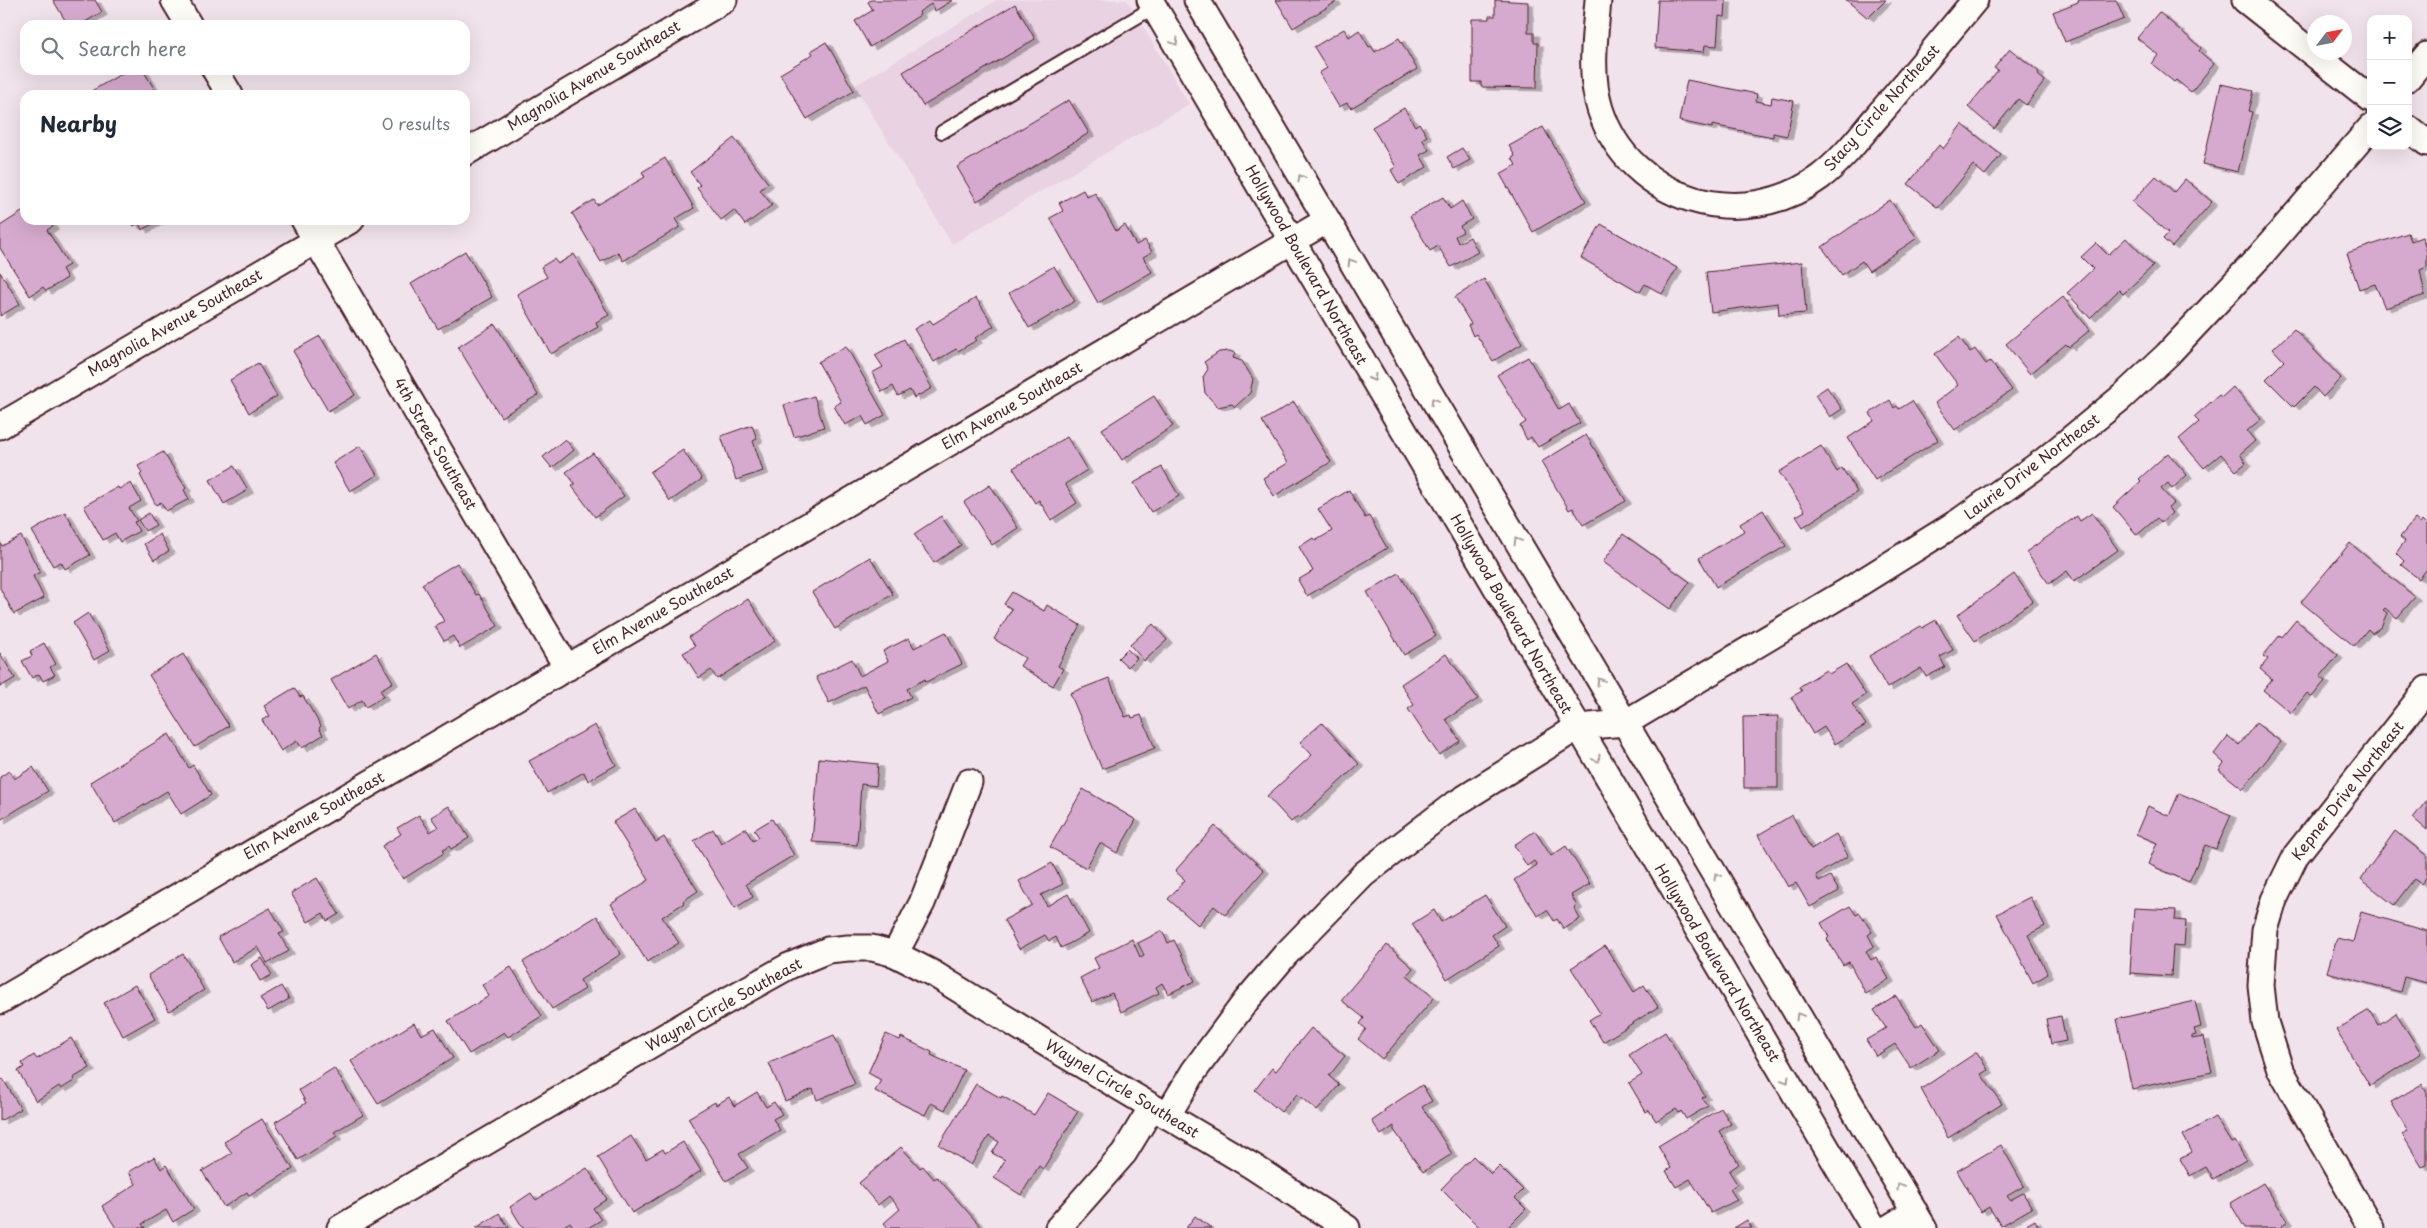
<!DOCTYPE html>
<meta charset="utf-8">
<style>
:root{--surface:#fff;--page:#f2f2f3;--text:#1f2937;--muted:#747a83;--line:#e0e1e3}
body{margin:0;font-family:"Playpen Sans",sans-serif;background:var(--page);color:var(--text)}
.controls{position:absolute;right:15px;top:15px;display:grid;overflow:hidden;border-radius:10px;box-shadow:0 5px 20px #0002}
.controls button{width:45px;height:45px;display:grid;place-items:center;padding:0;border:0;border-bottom:1px solid var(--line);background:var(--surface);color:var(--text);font:25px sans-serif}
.compass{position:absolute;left:2307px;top:15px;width:45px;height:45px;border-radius:50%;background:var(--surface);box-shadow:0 5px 20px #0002;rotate:58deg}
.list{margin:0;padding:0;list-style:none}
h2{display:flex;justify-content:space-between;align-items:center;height:65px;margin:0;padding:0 20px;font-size:21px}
h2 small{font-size:16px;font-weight:400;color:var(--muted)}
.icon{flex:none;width:28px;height:28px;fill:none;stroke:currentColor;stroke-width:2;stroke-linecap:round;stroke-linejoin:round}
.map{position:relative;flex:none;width:2427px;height:1228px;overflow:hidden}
.search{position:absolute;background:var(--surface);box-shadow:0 5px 20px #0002;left:20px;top:20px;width:450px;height:55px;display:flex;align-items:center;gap:12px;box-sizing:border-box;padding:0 18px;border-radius:15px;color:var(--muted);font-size:19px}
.panel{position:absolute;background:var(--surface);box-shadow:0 5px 20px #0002;left:20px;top:90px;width:450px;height:135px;border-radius:15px}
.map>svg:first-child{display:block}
.built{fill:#e9d2e2}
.building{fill:#d6aace;stroke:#4a1f2b;filter:url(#shadow)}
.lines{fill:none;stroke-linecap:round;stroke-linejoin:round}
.lane-casing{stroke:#4a1f2b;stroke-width:16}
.street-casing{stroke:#4a1f2b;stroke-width:29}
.lane{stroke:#fdfcf7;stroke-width:12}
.street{stroke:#fdfcf7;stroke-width:25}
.oneway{stroke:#ac999b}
.labels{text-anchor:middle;stroke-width:4;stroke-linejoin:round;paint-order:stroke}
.street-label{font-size:15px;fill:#4a1f2b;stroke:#fdfcf7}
</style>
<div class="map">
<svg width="2427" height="1228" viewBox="0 0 2427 1228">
<defs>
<filter id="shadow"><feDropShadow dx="5.5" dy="3" stdDeviation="0" flood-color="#0004"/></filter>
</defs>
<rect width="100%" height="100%" fill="#f1e3eb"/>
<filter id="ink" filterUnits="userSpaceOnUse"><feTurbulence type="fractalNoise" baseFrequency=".02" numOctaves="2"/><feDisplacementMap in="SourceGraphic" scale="10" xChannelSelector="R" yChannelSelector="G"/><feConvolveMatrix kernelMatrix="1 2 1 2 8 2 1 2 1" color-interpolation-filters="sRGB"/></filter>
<g filter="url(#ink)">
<!-- built -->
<path class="built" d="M997,0H1127L1189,104L952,244L854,86Z"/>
<!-- building -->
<path class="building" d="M53,0H95L102,12L80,25H68Z
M871,0H953L935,11L931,4L919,12L920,15L870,47L855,21L873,10L868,2Z
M1276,0H1335L1336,2L1293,28Z
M1495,0L1528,2V33H1534V43H1538L1537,88L1481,87V82H1472V19H1489V16H1495Z
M1658,0H1726L1725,17L1719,16L1717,46L1705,45L1704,52L1655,48Z
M1846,0H1886L1868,18Z
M2078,0H2116L2124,19L2065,42L2053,12L2078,2Z
M1015,4L1035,39L923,106L903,72Z
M2159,12L2201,48L2199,51L2214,64L2191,92L2176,80L2174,82L2152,64L2158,55L2137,38Z
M1344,29L1349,37L1359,30L1369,47L1371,46L1375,52L1399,38L1417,69L1351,108L1347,103L1339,107L1319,73L1327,68L1314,47Z
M826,42L854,91L807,119L780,74L813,54L811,51Z
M2010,49L2039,72L2038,75L2045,81L2026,105L2018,99L1994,129L1968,107L1998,70L1994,68Z
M128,70H143L158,95H89L88,93Z
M1687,80L1757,94L1756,101L1771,104L1772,97L1794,101L1787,136L1773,133V137L1712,125V128L1679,121Z
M2221,84L2253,91L2248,111L2252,112L2238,172L2203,164Z
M1069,100L1089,133L977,201L957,167Z
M1404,108L1415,126L1419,123L1427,136L1422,139L1429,150L1420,155L1427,167L1399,184L1391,170L1396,167L1372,127Z
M1962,124L2001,155L1985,175L1973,165L1938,208L1908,184L1939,145L1943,149Z
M1543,127L1586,201L1533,232L1500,174L1516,165L1512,158L1515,156L1509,146Z
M734,138L768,183L760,190L772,205L745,225L734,210L721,220L697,188L700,185L690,172Z
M1462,148L1470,160L1454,169L1447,157Z
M665,158L694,208L675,219L680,227L623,261L618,252L601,262L572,213L594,200L597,205L645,177L642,172Z
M2156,176L2174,192L2185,179L2212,202L2172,247L2163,239L2168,233L2132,202Z
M1083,190L1087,197L1095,193L1116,231L1125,225L1136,245L1145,240L1152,252L1143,257L1152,272L1098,303L1050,218L1063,211L1059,203Z
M1443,197L1450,209L1462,201L1472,219L1460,226L1463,232L1455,236L1458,243L1470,237L1478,252L1451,267L1438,246L1430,251L1410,216Z
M1890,200L1917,238L1869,271L1862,261L1842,275L1822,247Z
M25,210V220H49L53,226L47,230L69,265L62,269L67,278L46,291L43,287L30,296L0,248V226Z
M131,220H160L142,230L139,223L134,226Z
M1601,224L1677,268L1662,294L1645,284L1640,292L1581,258Z
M2408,233L2411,241L2422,237L2427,252V267L2420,270L2425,295L2385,308L2375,284L2359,289L2347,253Z
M2126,238L2153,266L2123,294L2119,290L2090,318L2067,293L2093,269L2081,257L2096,243L2108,255Z
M465,251L492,297L438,329L411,284Z
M574,254L609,315L596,322L598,327L551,354L517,294L547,277L541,267L554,259L558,264Z
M1802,262L1806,313L1779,315L1778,303L1711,312L1706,272Z
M1054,266L1075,301L1029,328L1009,293Z
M0,272L20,304L0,316Z
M1484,279L1522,344L1493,361L1476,334L1473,336L1468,325L1471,324L1455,297Z
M2063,297L2090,330L2069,347L2066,344L2030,374L2006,344Z
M976,298L994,326L975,338L977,340L958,351L956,349L934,362L914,329L930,320L933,324Z
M495,324L538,395L501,417L458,347Z
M2294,329L2341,378L2323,397L2314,387L2294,407L2266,379L2284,361L2273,349Z
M320,336L355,395L328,411L293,351Z
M1959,337L1970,352L1975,349L1986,364L1990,361L2012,390L1955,430L1935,403L1958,385L1935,354Z
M904,339L932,388L914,398L910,390L898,396L893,386L882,392L872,373L883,367L875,355Z
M846,346L885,415L867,425L862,416L845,425L834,406L841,402L818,362Z
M1230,351L1235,353L1233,358L1242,361L1253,379L1250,393L1235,407L1232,404L1218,407L1205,393L1203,377L1208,369L1204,362L1219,352Z
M1528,357L1559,410L1569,404L1580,423L1538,447L1531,437L1527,440L1520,426L1526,422L1497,375Z
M258,363L277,396L249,413L230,380Z
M1827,387L1842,409L1830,417L1815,395Z
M2233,387L2261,419L2247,431L2255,441L2240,454L2246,463L2236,471L2221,454L2204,468L2179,439L2199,422L2194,417L2219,395L2222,397Z
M814,396L824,427L794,437L784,405Z
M1154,396L1173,426L1122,460L1102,429Z
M1890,400L1894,408L1897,406L1899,409L1912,401L1938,440L1875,480L1848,438L1874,421L1870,413Z
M1294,402L1331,462L1274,496L1263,478L1288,463L1262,421Z
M752,425L757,439L753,441L763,471L736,480L721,436Z
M1586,435L1626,501L1583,525L1573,508L1569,510L1541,462Z
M1067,437L1087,470L1065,484L1077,503L1051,520L1039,500L1035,503L1013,468Z
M565,439L574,450L552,468L543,457Z
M360,446L377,475L350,491L333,463Z
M1821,446L1837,472L1842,468L1857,492L1803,527L1796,516L1805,511L1779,472Z
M683,450L702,479L670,501L650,472Z
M163,452L186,488L184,490L189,499L166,511L161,502L156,505L140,475L142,473L138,466Z
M593,453L624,496L595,517L572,486L575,484L566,472Z
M2168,453L2187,475L2172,489L2168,483L2161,489L2174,503L2168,508L2172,513L2161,523L2157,518L2137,535L2113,507L2141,481L2139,479Z
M234,466L248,490L224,504L210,480Z
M1162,467L1179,496L1151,512L1134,483Z
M131,483L141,501L129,508L137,521L134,522L139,531L120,542L115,533L103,540L84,506L118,487L119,489Z
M990,485L1018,528L992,545L964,502Z
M1349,490L1365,518L1369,516L1387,548L1307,596L1298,580L1313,571L1299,547L1313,538L1315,541L1332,531L1318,509Z
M1763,510L1786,546L1716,587L1699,558L1744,531L1740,524Z
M65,512L90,555L65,569L61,562L53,566L32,531Z
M149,513L156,525L145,531L138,520Z
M2092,513L2118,550L2074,581L2067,571L2049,584L2026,552L2077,516L2080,521Z
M941,516L961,545L934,563L914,534Z
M2415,519L2420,523L2422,520L2427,525V569L2419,579L2401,565L2404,561L2396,553L2405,541L2400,537Z
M160,534L169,551L154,560L144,544Z
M1623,534L1690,582L1670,609L1603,562Z
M21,536L40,572L33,576L44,598L14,614L0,588V542L2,546Z
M2350,543L2415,597L2397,618L2385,608L2383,610L2387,613L2381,627L2372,633L2368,629L2354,646L2301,602Z
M870,557L893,594L835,629L812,592Z
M457,563L476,595L479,594L498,626L460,648L453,636L444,641L435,626L444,621L422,584Z
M1399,573L1436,636L1404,655L1367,592Z
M2014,574L2033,601L1975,641L1957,615Z
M1012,592L1044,611L1047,605L1080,625L1058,666L1063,669L1053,686L1020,666L1025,658L994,639L1012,609L1004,604Z
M748,599L775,641L717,679L711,670L699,678L683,653L695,646L689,637Z
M88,613L110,650L94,660L73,623Z
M1936,620L1953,650L1940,657L1945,667L1926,677L1921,668L1887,688L1869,656L1921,626L1922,628Z
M2296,620L2338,655L2320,677L2325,681L2312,697L2307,693L2291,713L2263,690L2272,679L2260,669L2268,659L2263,656L2280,635L2282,637Z
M1153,624L1167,640L1144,661L1130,645Z
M946,632L962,664L926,682L925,679L907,689L911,697L879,714L864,685L829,703L816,677L852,659L860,676L888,661L883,651L909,638L914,648Z
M44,643L56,664L50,667L55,675L43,681L39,674L32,678L22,661L32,656L30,651Z
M1127,649L1137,658L1128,667L1118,658Z
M0,653L15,678L0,687Z
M376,653L393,682L380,690L384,696L366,707L362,700L348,709L331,680Z
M183,654L229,726L195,747L149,675Z
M1446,654L1478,699L1446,719L1460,741L1439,755L1408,709L1414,705L1401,684Z
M1846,664L1866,695L1852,704L1866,725L1835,744L1824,727L1813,734L1791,697L1802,691L1799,687L1826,670L1829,674Z
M1109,678L1125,717L1131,715L1132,718L1141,715L1155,748L1102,769L1070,693Z
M294,688L300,697L303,696L321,726L319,728L323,735L302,748L297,741L281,751L262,720L270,716L264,706Z
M1778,716V788H1744L1743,717Z
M1322,723L1359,764L1300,818L1298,816L1291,822L1267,796L1312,755L1300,742Z
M2256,723L2281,742L2243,789L2219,770L2224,763L2214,754L2228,736L2239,745Z
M595,725L616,765L588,781L584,772L547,793L529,761Z
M169,734L189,768L193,765L211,795L181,814L167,791L115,823L90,782Z
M819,758L878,764L876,786L861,784L857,845L812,842Z
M33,767L48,791L0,820V777L9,771L14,779Z
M1083,789L1136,820L1117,853L1100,843L1086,868L1050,847Z
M2179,793L2231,815L2216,849L2205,845L2189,882L2148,864L2157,843L2136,834L2148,806L2169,816Z
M2427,800V830L2413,818Z
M449,806L469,838L451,849L449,846L442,851L444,853L403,879L382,846L401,834L397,828L419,815L430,832L438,827L431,817Z
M635,809L656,842L664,837L698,891L683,901L684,903L662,917L679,943L647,962L611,904L649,880L613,822Z
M1792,815L1811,849L1836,834L1848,856L1816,875L1819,882L1830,876L1839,891L1810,907L1796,883L1788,887L1758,835Z
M772,819L794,855L746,884L753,897L735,908L694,841L713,829L721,843L745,828L753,841L759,837L754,830Z
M1215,826L1264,870L1225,915L1214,906L1198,925L1168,899L1185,880L1175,871Z
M1535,831L1551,856L1566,846L1590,884L1571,895L1577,906L1574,908L1580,919L1564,929L1557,919L1554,921L1547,910L1538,916L1514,880L1537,865L1534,861L1527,866L1514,845Z
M2395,831L2427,856V876L2421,884L2414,879L2394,905L2361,879Z
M1052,863L1063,884L1041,895L1047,906L1068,894L1089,933L1061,948L1056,937L1049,941L1045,935L1019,949L1004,920L1032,905L1019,881Z
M317,878L339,914L327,921L323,913L308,922L291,893Z
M1485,895L1505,926L1492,935L1499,946L1447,979L1412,924L1434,910L1441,922Z
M2030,897L2045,926L2028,935L2048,974L2033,983L1997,914Z
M1850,906L1856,915L1860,913L1872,932L1868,935L1874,946L1866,951L1871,960L1876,957L1889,979L1866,994L1849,962L1843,965L1827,939L1829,937L1821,923Z
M270,908L284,932L279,934L289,951L267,963L258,947L232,962L218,937Z
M2134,908L2176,910L2175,920L2186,921L2184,946L2173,945L2171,976L2130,973Z
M2361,912L2427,931V983L2404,977L2400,992L2327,972L2337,938L2353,942Z
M597,916L621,954L580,980L585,989L552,1009L523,962Z
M1162,931L1168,943L1174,940L1195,981L1168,994L1162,983L1156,987L1159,993L1121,1012L1112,993L1092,1002L1080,978L1099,968L1094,958L1132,939L1140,957L1144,955L1138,943Z
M1387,945L1413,968L1407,975L1434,998L1382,1059L1358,1039L1366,1029L1360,1024L1364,1018L1341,1000Z
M1605,946L1634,992L1644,985L1658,1007L1603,1042L1589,1020L1600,1013L1571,968Z
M183,954L204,990L169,1011L148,975Z
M262,958L272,975L260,981L251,965Z
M511,967L542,1016L508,1037L504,1032L469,1054L448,1021L489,996L482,985Z
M135,985L155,1018L123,1036L104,1003Z
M281,986L289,999L268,1011L260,998Z
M1896,996L1916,1027L1922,1023L1940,1050L1911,1068L1895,1044L1876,1056L1866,1040L1886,1028L1874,1010Z
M2195,1001L2201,1027L2194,1029L2196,1035L2192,1036V1039L2204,1037L2212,1072L2132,1089L2117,1019Z
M2369,1010L2378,1025L2396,1013L2421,1053L2370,1086L2336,1030Z
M2061,1016L2066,1041L2051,1044L2046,1019Z
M414,1023L421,1035L435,1028L453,1058L378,1104L351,1061Z
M1311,1028L1345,1056L1329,1076L1339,1085L1317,1111L1297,1094L1281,1112L1255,1090L1272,1068L1276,1071Z
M1665,1032L1705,1096L1702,1098L1708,1106L1686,1119L1681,1111L1679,1113L1676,1109L1656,1121L1649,1110L1646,1112L1629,1083L1642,1075L1629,1055Z
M886,1034L900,1040L901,1037L932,1052L931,1055L964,1070L945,1110L931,1103L925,1115L875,1091L881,1080L868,1073Z
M834,1035L855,1084L817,1100L813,1089L785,1101L769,1063Z
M71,1038L90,1068L73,1078L74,1081L61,1089L59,1086L36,1101L18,1071L24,1067L22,1063L34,1055L37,1059Z
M1977,1052L1988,1070L1981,1074L2002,1104L1948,1138L1921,1089Z
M334,1068L363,1115L334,1132L337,1136L298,1160L275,1122L306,1103L299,1090Z
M3,1079L21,1109L0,1121V1081Z
M976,1084L1001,1098L1002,1096L1034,1115L1048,1093L1078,1111L1043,1169L1039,1166L1021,1195L994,1178L1005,1160L992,1153L999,1142L989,1136L971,1165L939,1145Z
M2422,1084L2427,1093V1165L2422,1167L2402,1134L2408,1131L2391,1102Z
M1422,1085L1432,1101L1422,1107L1452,1154L1423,1172L1394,1130V1126L1381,1135L1372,1121L1385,1112L1384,1110Z
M757,1092L766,1107L774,1102L782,1114L773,1119L780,1130L739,1154L748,1168L726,1181L688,1118L715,1102L716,1105L729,1097L734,1106Z
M1721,1108L1731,1124L1719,1131L1739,1164L1729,1171L1737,1184L1730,1189L1737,1200L1711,1213L1690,1179L1676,1187L1666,1171L1671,1168L1658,1146Z
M2215,1117L2231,1143L2235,1141L2246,1160L2213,1179L2206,1167L2190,1176L2180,1159L2192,1152L2183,1135Z
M262,1119L293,1169L249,1196L247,1192L224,1207L202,1171L232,1153L224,1142Z
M631,1136L646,1159L663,1149L665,1153L683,1142L701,1171L632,1213L598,1157Z
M2001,1145L2024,1186L2007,1196L2010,1200L2023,1193L2032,1208L2001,1226L1989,1207L1981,1212L1957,1171Z
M901,1147L920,1168L923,1166L934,1179L937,1177L982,1228H888L884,1223L900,1209L889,1196L878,1205L859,1183Z
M1473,1156L1491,1174L1499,1166L1523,1190L1515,1198L1526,1209L1507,1228H1480L1441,1189Z
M154,1157L161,1169L166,1165L194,1209L173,1222L166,1210L142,1224L145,1228H116L102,1206L136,1184L129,1172Z
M587,1168L607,1199L593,1208L601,1220L588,1228H574L570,1222L561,1228H523L510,1207L531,1193L536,1200Z
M2263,1183L2288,1221L2281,1226L2283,1228H2245L2230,1203Z
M499,1213L509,1228H476L498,1214Z
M1195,1216L1211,1228H1186Z
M1747,1220L1752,1228H1734Z
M2035,1220L2039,1228H2021Z"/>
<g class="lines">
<!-- lane casing -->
<g class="lane-casing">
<path id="lane" d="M942,132L1154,7"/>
</g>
<!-- street casing -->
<g class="street-casing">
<path id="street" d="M174,0L189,25
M1150,0L1874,1228
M1197,0L1924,1228
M1598,0C1595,36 1589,74 1600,109C1630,202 1743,234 1820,177C1841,161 1858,139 1875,119C1909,80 1942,40 1975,0
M2245,0L2371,99
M215,70L230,95
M2408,78L2427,55
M2408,128L2427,143
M465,153L724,0
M304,220L567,668
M0,426L351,220
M895,954L922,903L969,782
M0,1001L1326,221
M1167,1116L1194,1071L1246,1001L1286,954L1364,874L1452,806L1578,727L1625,723L1844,593L1961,520L2045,460L2122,397L2167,355L2260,256L2371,127
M340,1228L703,1014L789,966L828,950L848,948H872L895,954L934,974L1055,1049L1252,1166L1347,1228
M1058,1228L1124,1153L1152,1107
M1888,1228L1915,1212
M2371,1228L2280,1069L2265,1022L2261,985L2265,930L2274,900L2296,855L2427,689"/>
</g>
<!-- lane -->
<use href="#lane" class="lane"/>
<!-- street -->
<use href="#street" class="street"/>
</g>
<!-- one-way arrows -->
<defs><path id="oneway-chevron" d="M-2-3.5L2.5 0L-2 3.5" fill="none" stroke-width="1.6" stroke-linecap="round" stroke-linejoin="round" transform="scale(1.25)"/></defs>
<g class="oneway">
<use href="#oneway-chevron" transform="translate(1175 42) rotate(59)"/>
<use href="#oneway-chevron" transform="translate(1301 178) rotate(-120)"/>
<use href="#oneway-chevron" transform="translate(1351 262) rotate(-121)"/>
<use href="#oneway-chevron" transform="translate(1373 378) rotate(60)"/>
<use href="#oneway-chevron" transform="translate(1434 401) rotate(-121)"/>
<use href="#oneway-chevron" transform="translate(1517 541) rotate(-121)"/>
<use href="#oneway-chevron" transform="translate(1600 681) rotate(-121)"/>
<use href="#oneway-chevron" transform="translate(1597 759) rotate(59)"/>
<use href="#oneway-chevron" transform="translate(1717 876) rotate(-121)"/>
<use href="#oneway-chevron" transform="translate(1799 1016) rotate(-121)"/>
<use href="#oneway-chevron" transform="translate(1786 1080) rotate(59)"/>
<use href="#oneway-chevron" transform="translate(1900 1186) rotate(-121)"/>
</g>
</g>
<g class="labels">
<!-- street labels -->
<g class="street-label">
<text transform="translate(594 76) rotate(-31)" y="5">Magnolia Avenue Southeast</text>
<text transform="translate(1882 108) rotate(-48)" y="5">Stacy Circle Northeast</text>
<text transform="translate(1306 265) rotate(60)" y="5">Hollywood Boulevard Northeast</text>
<text transform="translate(175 323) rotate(-30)" y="5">Magnolia Avenue Southeast</text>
<text transform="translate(1012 406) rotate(-30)" y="5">Elm Avenue Southeast</text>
<text transform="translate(435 444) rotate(60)" y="5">4th Street Southeast</text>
<text transform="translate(2032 467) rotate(-37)" y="5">Laurie Drive Northeast</text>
<text transform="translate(663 611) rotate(-30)" y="5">Elm Avenue Southeast</text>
<text transform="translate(1511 614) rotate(60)" y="5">Hollywood Boulevard Northeast</text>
<text transform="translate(2348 791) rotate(-52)" y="5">Kepner Drive Northeast</text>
<text transform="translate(314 816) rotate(-30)" y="5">Elm Avenue Southeast</text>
<text transform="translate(1717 963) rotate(59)" y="5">Hollywood Boulevard Northeast</text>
<text transform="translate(724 1005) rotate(-29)" y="5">Waynel Circle Southeast</text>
<text transform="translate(1122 1089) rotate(31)" y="5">Waynel Circle Southeast</text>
</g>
</g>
</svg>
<div class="controls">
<button>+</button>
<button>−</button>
<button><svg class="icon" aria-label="layers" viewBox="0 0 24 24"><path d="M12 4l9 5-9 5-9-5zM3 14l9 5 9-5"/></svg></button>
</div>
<svg class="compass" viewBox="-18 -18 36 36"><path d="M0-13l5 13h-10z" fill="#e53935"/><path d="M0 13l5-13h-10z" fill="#747a83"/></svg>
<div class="search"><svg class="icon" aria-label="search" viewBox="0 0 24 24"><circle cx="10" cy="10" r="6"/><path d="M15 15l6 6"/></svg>Search here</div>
<section class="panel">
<h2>Nearby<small>0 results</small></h2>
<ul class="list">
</ul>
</section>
</div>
